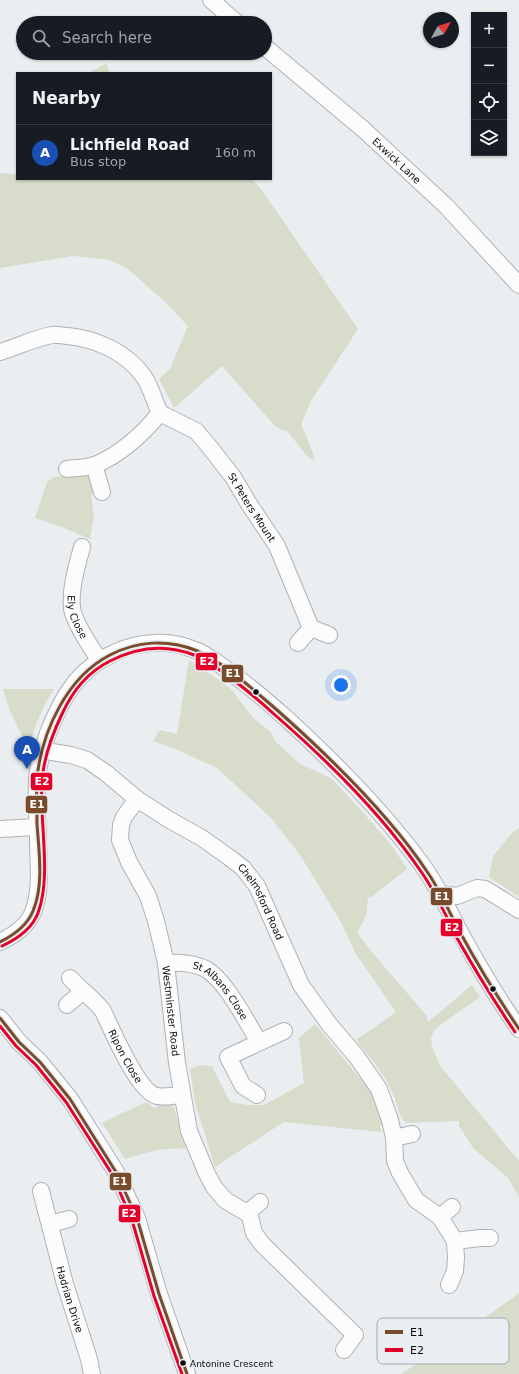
<!DOCTYPE html>
<meta charset="utf-8">
<style>
:root{--surface:#171b24;--page:#20242c;--text:#f1f3f6;--muted:#9ea1a6;--line:#363941;--accent:#0b8043}
body{margin:0;font-family:"DejaVu Sans",sans-serif;background:var(--page);color:var(--text)}
.controls{position:absolute;right:12px;top:12px;display:grid;overflow:hidden;border-radius:0px;box-shadow:0 1px 3px #0004}
.controls button{width:36px;height:36px;display:grid;place-items:center;padding:0;border:0;border-bottom:1px solid var(--line);background:var(--surface);color:var(--text);font:20px sans-serif}
.compass{position:absolute;left:423px;top:12px;width:36px;height:36px;border-radius:50%;background:var(--surface);box-shadow:0 1px 3px #0004;rotate:51deg}
.you{position:absolute;left:341px;top:685px;width:14px;height:14px;margin:-10px;border:3px solid #fff;border-radius:50%;background:#1a73e8;box-shadow:0 0 0 6px #1a73e833}
.badge{display:grid;place-items:center;width:26px;height:26px;border-radius:50%;background:var(--accent);color:#fff;font-size:13px;font-weight:700}
.pin{position:absolute;translate:-50% -33px;filter:drop-shadow(0 1px 2px #0008)}
.pin::after{content:'';position:absolute;top:21px;width:14px;height:12px;background:inherit;clip-path:polygon(0 0,100% 0,50% 100%)}
.list{margin:0;padding:0;list-style:none}
h2{display:flex;justify-content:space-between;align-items:center;height:52px;margin:0;padding:0 16px;font-size:17px}
h2 small{font-size:13px;font-weight:400;color:var(--muted)}
.list li{display:grid;grid-template-columns:26px 1fr auto;gap:12px;align-items:center;box-sizing:border-box;height:56px;padding:0 16px;border-top:1px solid var(--line)}
.list b{display:block;font-size:15px;white-space:nowrap}
.list p{margin:0;font-size:13px;white-space:nowrap;color:var(--muted)}
.list em{font-size:13px;font-style:normal;color:var(--muted)}
.icon{flex:none;width:22px;height:22px;fill:none;stroke:currentColor;stroke-width:2;stroke-linecap:round;stroke-linejoin:round}
.map{position:relative;flex:none;width:519px;height:1374px;overflow:hidden}
.search{position:absolute;background:var(--surface);box-shadow:0 1px 3px #0004;left:16px;top:16px;width:256px;height:44px;display:flex;align-items:center;gap:10px;box-sizing:border-box;padding:0 14px;border-radius:22px;color:var(--muted);font-size:15px}
.panel{position:absolute;background:var(--surface);box-shadow:0 1px 3px #0004;left:16px;top:72px;width:256px;height:108px;border-radius:0px}
.map>svg:first-child{display:block}
.green{fill:#d8dcca}
.lines{fill:none;stroke-linecap:round;stroke-linejoin:round}
.minor-casing{stroke:#afb2b3;stroke-width:18}
.minor{stroke:#fcfcfd;stroke-width:16}
.bus-1-casing{stroke:#e9eef3;stroke-width:6}
.bus-2-casing{stroke:#e9eef3;stroke-width:6}
.bus-1{stroke:#7a4b2a;stroke-width:3}
.bus-2{stroke:#e4002b;stroke-width:3}
.bus-dot{fill:#0a0c0d;stroke:#e9eef3;stroke-width:1.5}
.labels{text-anchor:middle;stroke-width:3;stroke-linejoin:round;paint-order:stroke}
.bus-label{font-size:9px;fill:#0a0c0d;stroke:#e9eef3;text-anchor:start}
.street-label{font-size:10px;fill:#0a0c0d;stroke:#e9eef3}
.key{fill:#e9eef3;stroke:#a6aaae;stroke-width:1}
.key-label{font-size:11px;fill:#0a0c0d}
.line-badge{stroke:#e9eef3;stroke-width:1.5}
.badge-label{font-size:11px;text-anchor:middle;font-weight:bold;fill:#fff}
</style>
<div class="map">
<svg width="519" height="1374" viewBox="0 0 519 1374">
<rect width="100%" height="100%" fill="#ebeef1"/>
<!-- green -->
<path class="green" d="M106,63L110,73H89Z
M0,173L17,174V179H252L263,192L358,329L311,401L301,424L313,453L314,461L306,455L288,432L276,427L222,366L174,408L159,379L170,369L188,326L165,302L128,269L110,260L73,256L0,268Z
M88,474L90,476L96,491L92,494L91,496L94,517L90,539L62,527L35,518L47,482L54,477Z
M189,660L215,677L231,689L253,718L271,732L276,742L300,764L331,778L361,810L392,846L407,869L371,897L368,898L366,916L357,933L377,958L426,1015L428,1022L472,985L480,997L435,1029L431,1038L432,1047L441,1067L519,1161V1197L508,1178L473,1148L459,1126V1121L407,1123C398,1117 399,1109 395,1099C387,1077 371,1058 356,1040L396,1012L356,954L341,922L300,855L271,818L217,768L178,750L153,741L160,730L177,734Z
M3,689H54C42,708 33,728 29,750L10,711Z
M519,828V897L489,877L493,856L513,832Z
M315,1024L369,1089L377,1106L384,1125L380,1126L381,1132L284,1122L215,1167L195,1102L190,1069L200,1065L212,1066L230,1102L248,1105H264L304,1083L299,1038Z
M146,1102L154,1108L172,1102L186,1148L156,1150L125,1159L102,1123Z
M519,1293V1374H401L457,1338Z"/>
<g class="lines">
<!-- minor casing -->
<g class="minor-casing">
<g id="minor">
<path d="M211,0L237,23"/>
<path id="s1" d="M265,47L363,129L446,206L519,285"/>
<path d="M0,352C17,347 35,338 52,335C57,334 63,336 68,336C96,339 127,352 144,377C151,387 154,401 160,413C142,435 121,454 95,465C87,468 76,468 67,469"/>
<path id="s2" d="M160,413L196,431L208,445L233,477L249,504L277,546L311,628L298,643"/>
<path d="M94,465L102,492"/>
<path id="s3" d="M82,547C77,566 70,588 72,608C73,620 92,650 100,660"/>
<path d="M311,628L329,635"/>
<path id="s4" d="M43,749L52,752L71,755L87,760L106,773L137,799L168,819L202,838L230,858L243,868L257,886L301,985L329,1024L357,1057L379,1089L390,1120L394,1138L395,1161L400,1173L416,1200L440,1217L455,1241L456,1258L455,1271L449,1285"/>
<path id="s5" d="M137,799L124,817L121,825L120,840L129,862L148,896L156,921L166,963L177,1063L189,1131L207,1174L214,1187L225,1200L247,1213L250,1216L254,1233L262,1244L355,1335L344,1350"/>
<path d="M0,829L37,827"/>
<path d="M441,894L457,896L477,888L485,889L519,910"/>
<path d="M0,942C14,935 27,927 33,912C42,889 38,862 38,838C37,818 36,797 37,778C39,762 43,747 48,733C62,697 78,669 114,653C138,641 170,639 195,650C206,654 216,662 226,669C248,685 268,702 287,719C335,763 381,809 420,862C437,884 448,910 461,934C479,967 498,999 519,1029"/>
<path id="s6" d="M166,963C179,962 194,963 206,969C227,982 246,1021 259,1042"/>
<path id="s7" d="M70,978C81,990 94,999 103,1011C112,1030 138,1092 157,1096C165,1098 175,1095 182,1095"/>
<path d="M67,1005L82,992"/>
<path d="M0,1018L19,1042L40,1062L70,1099L116,1172L137,1218L159,1294L187,1374"/>
<path d="M257,1095L243,1086L228,1057L284,1031"/>
<path d="M394,1138L412,1134"/>
<path id="s8" d="M41,1191L65,1284L89,1359L92,1374"/>
<path d="M247,1213L260,1202"/>
<path d="M440,1217L452,1207"/>
<path d="M50,1224L69,1219"/>
<path d="M455,1241L480,1238H490"/>
</g>
</g>
<!-- minor -->
<use href="#minor" class="minor"/>
<!-- bus-1 casing -->
<g class="bus-1-casing">
<path id="bus-1" d="M0,942C14,935 27,926 33,911C44,885 39,852 37,824C37,809 36,793 37,778C42,731 67,677 110,655C137,641 167,639 195,650C221,660 255,691 277,710C330,757 389,814 428,873C441,892 450,914 461,934C479,967 498,998 519,1029
M0,1018L19,1042L40,1062L70,1099L116,1172L137,1218L159,1294L187,1374"/>
</g>
<!-- bus-2 casing -->
<g class="bus-2-casing">
<path id="bus-2" d="M2,946C17,939 32,929 38,913C52,876 39,820 42,780C44,757 52,735 62,714C72,692 88,672 110,661C137,647 166,644 194,655C220,666 254,696 275,715C329,762 382,814 422,873C436,893 446,916 457,938C475,970 494,1001 515,1032
M0,1026L16,1046L36,1065L66,1102L112,1174L132,1220L154,1296L182,1374"/>
</g>
<!-- bus-1 -->
<use href="#bus-1" class="bus-1"/>
<!-- bus-2 -->
<use href="#bus-2" class="bus-2"/>
</g>
<!-- markers -->
<g class="bus-dot">
<circle cx="256" cy="692" r="3.5"/>
<circle cx="493" cy="989" r="3.5"/>
<circle cx="183" cy="1363" r="3.5"/>
</g>
<g class="labels">
<!-- bus labels -->
<g class="bus-label">
<text x="190" y="1367">Antonine Crescent</text>
</g>
<!-- street labels -->
<g class="street-label">
<text dy="4" stroke="none"><textPath href="#s1" startOffset="174">Exwick Lane</textPath></text>
<text dy="4" stroke="none"><textPath href="#s2" startOffset="135">St Peters Mount</textPath></text>
<text dy="4" stroke="none"><textPath href="#s3" startOffset="72">Ely Close</textPath></text>
<text dy="4" stroke="none"><textPath href="#s4" startOffset="274">Chelmsford Road</textPath></text>
<text dy="4" stroke="none"><textPath href="#s6" startOffset="66">St Albans Close</textPath></text>
<text dy="4" stroke="none"><textPath href="#s5" startOffset="226">Westminster Road</textPath></text>
<text dy="4" stroke="none"><textPath href="#s7" startOffset="97">Ripon Close</textPath></text>
<text dy="4" stroke="none"><textPath href="#s8" startOffset="112">Hadrian Drive</textPath></text>
</g>
</g>
<!-- legend -->
<rect x="377" y="1318" width="132" height="46" rx="6" class="key"/>
<rect x="385" y="1330" width="18" height="4" fill="#7a4b2a"/>
<rect x="385" y="1348" width="18" height="4" fill="#e4002b"/>
<g class="key-label">
<text x="410" y="1336">E1</text>
<text x="410" y="1354">E2</text>
</g>
<g class="line-badge">
<rect x="195" y="652" width="23" height="19" rx="4" fill="#e4002b"/>
<rect x="221" y="664" width="23" height="19" rx="4" fill="#7a4b2a"/>
<rect x="30" y="772" width="23" height="19" rx="4" fill="#e4002b"/>
<rect x="25" y="795" width="23" height="19" rx="4" fill="#7a4b2a"/>
<rect x="430" y="887" width="23" height="19" rx="4" fill="#7a4b2a"/>
<rect x="440" y="918" width="23" height="19" rx="4" fill="#e4002b"/>
<rect x="109" y="1172" width="23" height="19" rx="4" fill="#7a4b2a"/>
<rect x="118" y="1204" width="23" height="19" rx="4" fill="#e4002b"/>
</g>
<g class="badge-label">
<text x="207" y="665">E2</text>
<text x="233" y="677">E1</text>
<text x="42" y="785">E2</text>
<text x="37" y="808">E1</text>
<text x="442" y="900">E1</text>
<text x="452" y="931">E2</text>
<text x="120" y="1185">E1</text>
<text x="129" y="1217">E2</text>
</g>
</svg>
<div class="controls">
<button>+</button>
<button>−</button>
<button><svg class="icon" aria-label="locate" viewBox="0 0 24 24"><circle cx="12" cy="12" r="6"/><path d="M12 2v4M12 18v4M2 12h4M18 12h4"/></svg></button>
<button><svg class="icon" aria-label="layers" viewBox="0 0 24 24"><path d="M12 4l9 5-9 5-9-5zM3 14l9 5 9-5"/></svg></button>
</div>
<svg class="compass" viewBox="-18 -18 36 36"><path d="M0-13l5 13h-10z" fill="#e53935"/><path d="M0 13l5-13h-10z" fill="#9ea1a6"/></svg>
<div class="you"></div>
<div class="pin badge" style="left:27px;top:769px;background:#1a4fb4">A</div>
<div class="search"><svg class="icon" aria-label="search" viewBox="0 0 24 24"><circle cx="10" cy="10" r="6"/><path d="M15 15l6 6"/></svg>Search here</div>
<section class="panel">
<h2>Nearby<small></small></h2>
<ul class="list">
<li><span class="badge" style="background:#1a4fb4">A</span><div><b>Lichfield Road</b><p>Bus stop</p></div><em>160 m</em></li>
</ul>
</section>
</div>
